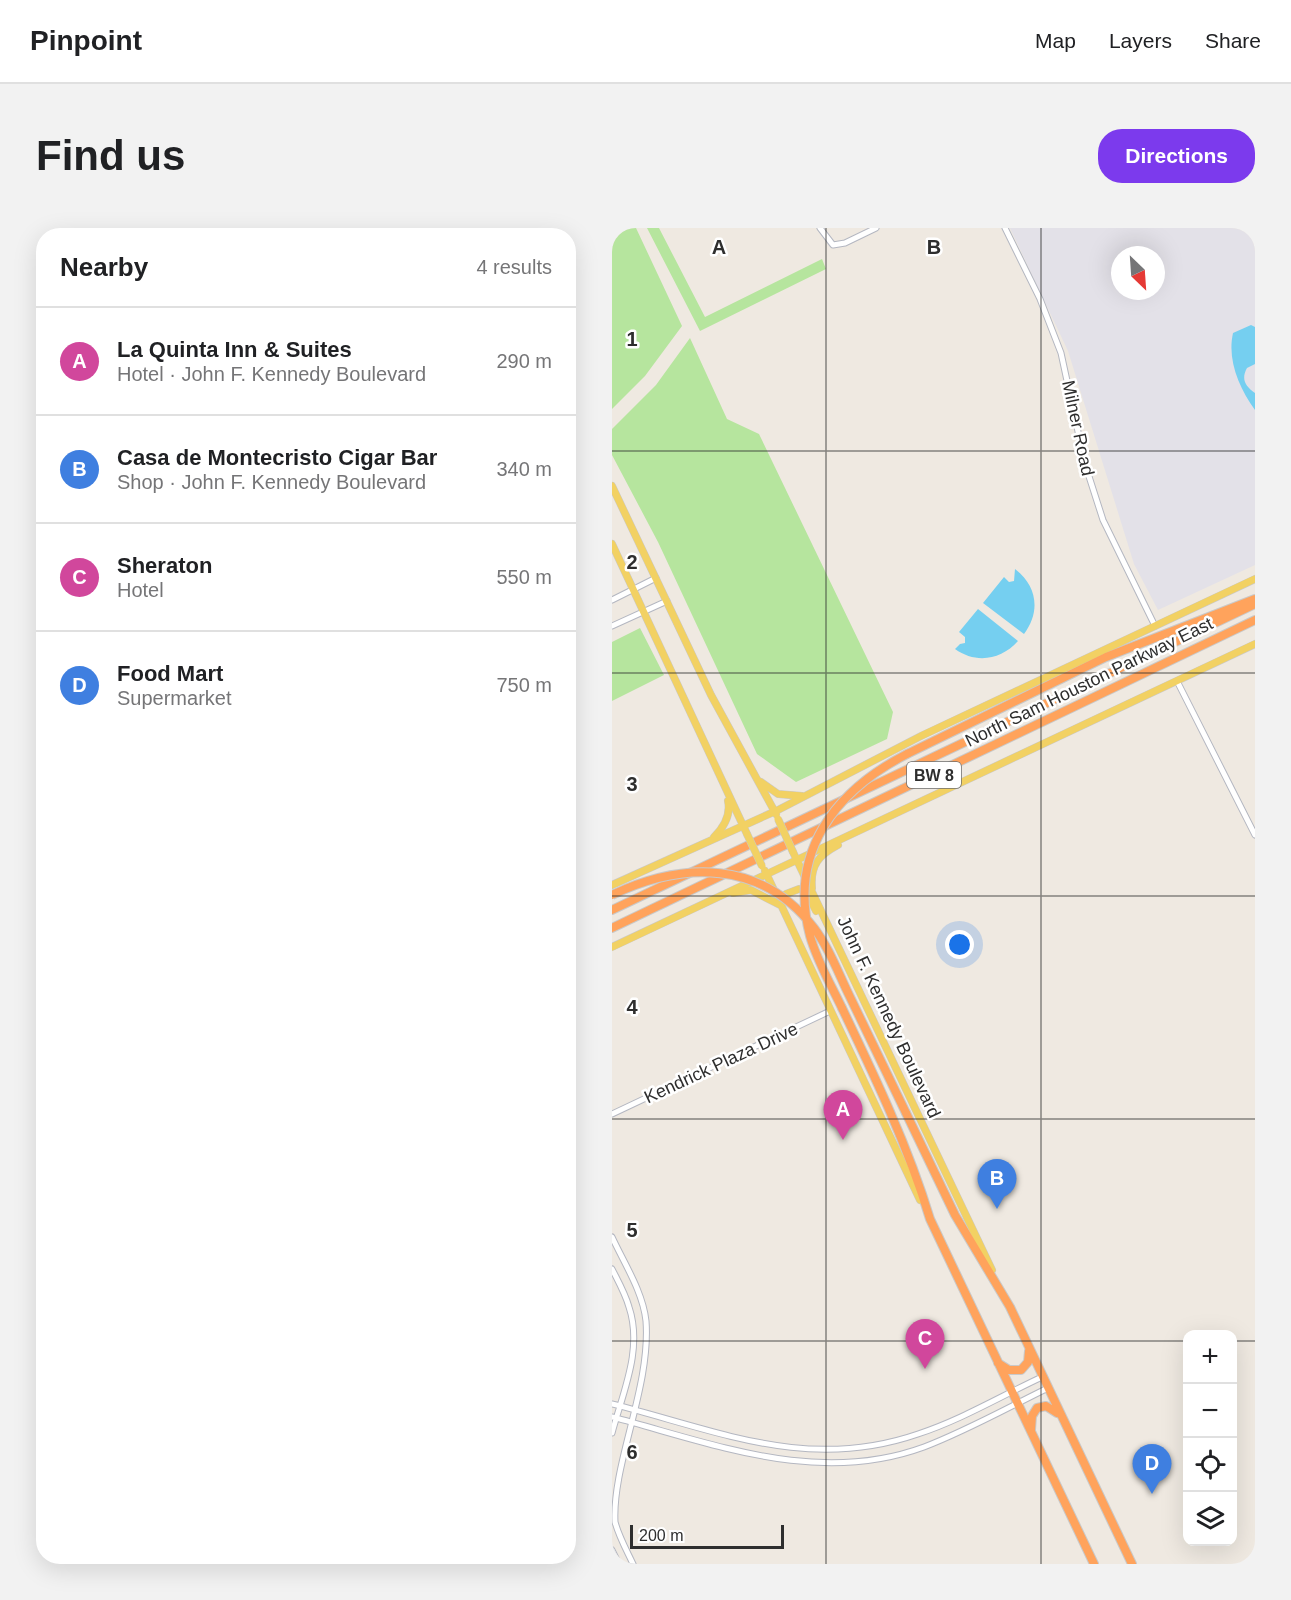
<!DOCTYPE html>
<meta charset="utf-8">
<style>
:root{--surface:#fff;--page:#f2f2f2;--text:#202124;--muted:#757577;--line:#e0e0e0;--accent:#7c3aed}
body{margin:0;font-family:Arial,sans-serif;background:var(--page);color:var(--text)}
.controls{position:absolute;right:18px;bottom:18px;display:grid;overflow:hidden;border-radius:12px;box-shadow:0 6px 24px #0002}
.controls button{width:54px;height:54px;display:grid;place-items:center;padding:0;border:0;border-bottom:2px solid var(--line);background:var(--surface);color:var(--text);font:30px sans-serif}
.compass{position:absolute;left:499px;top:18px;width:54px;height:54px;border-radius:50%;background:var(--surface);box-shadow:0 6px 24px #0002;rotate:155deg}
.scale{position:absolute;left:18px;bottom:15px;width:154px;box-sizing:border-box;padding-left:6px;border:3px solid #2e2e2e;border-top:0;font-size:16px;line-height:21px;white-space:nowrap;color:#2e2e2e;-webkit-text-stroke:4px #fff;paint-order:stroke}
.you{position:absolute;left:348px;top:717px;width:21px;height:21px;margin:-15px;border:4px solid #fff;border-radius:50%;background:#1a73e8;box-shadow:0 0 0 9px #1a73e833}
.badge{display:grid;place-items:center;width:39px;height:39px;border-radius:50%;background:var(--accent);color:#fff;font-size:20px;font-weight:700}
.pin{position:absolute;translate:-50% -50px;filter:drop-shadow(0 2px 3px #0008)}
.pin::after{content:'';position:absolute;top:32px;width:21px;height:18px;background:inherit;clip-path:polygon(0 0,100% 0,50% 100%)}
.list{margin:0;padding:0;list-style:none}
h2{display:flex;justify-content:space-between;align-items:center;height:78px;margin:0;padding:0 24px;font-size:26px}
h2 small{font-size:20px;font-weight:400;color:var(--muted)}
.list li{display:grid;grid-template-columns:39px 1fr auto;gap:18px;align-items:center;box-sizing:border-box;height:108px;padding:0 24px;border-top:2px solid var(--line)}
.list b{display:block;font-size:22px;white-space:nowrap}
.list p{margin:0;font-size:20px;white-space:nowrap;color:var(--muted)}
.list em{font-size:20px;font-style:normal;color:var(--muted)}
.icon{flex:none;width:33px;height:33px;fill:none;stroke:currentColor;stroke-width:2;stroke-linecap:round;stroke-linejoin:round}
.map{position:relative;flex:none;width:643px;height:1336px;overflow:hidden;border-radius:24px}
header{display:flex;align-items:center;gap:36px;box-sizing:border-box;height:84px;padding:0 30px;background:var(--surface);border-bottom:2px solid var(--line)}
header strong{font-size:28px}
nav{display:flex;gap:33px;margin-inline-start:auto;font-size:21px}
.intro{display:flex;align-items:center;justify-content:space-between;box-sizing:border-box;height:144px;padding:0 36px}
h1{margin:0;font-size:42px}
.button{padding:15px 27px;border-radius:24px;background:var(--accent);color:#fff;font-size:21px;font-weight:700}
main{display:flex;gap:36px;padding:0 36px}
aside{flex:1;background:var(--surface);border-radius:24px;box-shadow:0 6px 24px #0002}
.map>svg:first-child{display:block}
.industrial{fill:#e3e1e8;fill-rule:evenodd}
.green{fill:#b6e59e}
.water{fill:#75cff0}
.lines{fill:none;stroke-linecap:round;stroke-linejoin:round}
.minor-casing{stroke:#b4b7c1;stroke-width:7}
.major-casing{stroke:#c9c9c9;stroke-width:8}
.highway-casing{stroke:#c9c9c9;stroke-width:10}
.minor{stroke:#fff;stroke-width:5}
.major{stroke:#f2d163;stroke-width:7}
.highway{stroke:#ffa35c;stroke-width:8}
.major-bridge-casing{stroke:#c9c9c9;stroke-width:8;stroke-linecap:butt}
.highway-bridge-casing{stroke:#c9c9c9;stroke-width:10;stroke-linecap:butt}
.major-bridge{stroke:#f2d163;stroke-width:7}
.highway-bridge{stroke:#ffa35c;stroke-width:8}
.grid{fill:none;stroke:#2e2e2e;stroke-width:1.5;stroke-opacity:0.55}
.labels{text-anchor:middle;stroke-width:5;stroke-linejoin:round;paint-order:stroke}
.shield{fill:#fff;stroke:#6d6d6d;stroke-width:1.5}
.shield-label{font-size:16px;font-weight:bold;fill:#2e2e2e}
.street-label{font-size:18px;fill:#2e2e2e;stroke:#fff}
.grid-label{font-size:20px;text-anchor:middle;font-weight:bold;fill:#2e2e2e;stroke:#fff;stroke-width:5;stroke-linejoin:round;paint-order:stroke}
</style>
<header>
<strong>Pinpoint</strong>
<nav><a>Map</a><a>Layers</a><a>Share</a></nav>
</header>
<div class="intro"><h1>Find us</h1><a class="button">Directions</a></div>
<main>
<aside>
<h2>Nearby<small>4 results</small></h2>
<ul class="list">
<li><span class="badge" style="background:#d1479c">A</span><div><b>La Quinta Inn &amp; Suites</b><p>Hotel · John F. Kennedy Boulevard</p></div><em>290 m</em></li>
<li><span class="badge" style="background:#3f7fe0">B</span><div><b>Casa de Montecristo Cigar Bar</b><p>Shop · John F. Kennedy Boulevard</p></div><em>340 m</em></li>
<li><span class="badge" style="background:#d1479c">C</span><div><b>Sheraton</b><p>Hotel</p></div><em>550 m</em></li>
<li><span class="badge" style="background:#3f7fe0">D</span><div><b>Food Mart</b><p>Supermarket</p></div><em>750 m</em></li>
</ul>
</aside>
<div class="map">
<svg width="643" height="1336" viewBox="0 0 643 1336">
<rect width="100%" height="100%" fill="#efe9e1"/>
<!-- industrial -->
<path class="industrial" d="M398,0H643V337L546,382L522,336L456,123ZM508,27H544V63H508Z"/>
<!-- green -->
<path class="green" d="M0,0H24L70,98L33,148L0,181Z
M35,0H47L93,89L210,31L214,41L88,103Z
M78,110L115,191L147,206L281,484L275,511L184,554L145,526L46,314L0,227V201L44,157Z
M28,400L52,447L0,473V414Z"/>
<!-- water -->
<path class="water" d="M639,97L643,99V136L635,140C629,151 633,158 643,165V182C627,160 615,132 621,105Z
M403,341C425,358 429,383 412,406L371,375L392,349L397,354L402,353Z
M366,381L406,413C389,432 364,436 343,421L348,416L353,415V409L347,404Z"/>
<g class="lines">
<!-- minor casing -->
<g class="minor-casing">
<path id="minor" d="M208,0L221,17L233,15L264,0
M393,0L428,71L449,125L473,236L491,292L543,398
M0,372L44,350
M0,398L55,373
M565,453L643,607
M0,886L218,783
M0,1009C12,1035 31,1064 34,1093C39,1159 0,1236 3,1294C7,1309 15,1323 21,1336
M0,1041C6,1053 13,1065 17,1079C31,1121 11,1164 0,1205
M0,1176C107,1203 196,1244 306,1206C349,1192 389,1168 430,1149
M0,1189C103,1216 206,1258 312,1219C354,1203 395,1180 436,1160
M0,1322L7,1336"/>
</g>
<!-- major casing -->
<g class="major-casing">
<path id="major" d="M0,258L99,467L164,586
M0,316L135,606
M149,554L166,566L190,568
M102,609C112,599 119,587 116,573
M181,624L380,1042
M153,643L308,972
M0,657L166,582L309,508L643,351
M200,660C198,637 207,627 226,617
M121,665L139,662L168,677
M170,673L174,666L187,661L194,663L204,683
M0,719L643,416"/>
</g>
<!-- highway casing -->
<g class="highway-casing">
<path id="highway" d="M295,526L494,429L643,371
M0,682L643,376
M0,700L643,392
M230,780C263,849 296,918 318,991L482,1336
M294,885L343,987L398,1079L520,1336
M386,1135L397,1142H409L416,1134L417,1123
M419,1202L420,1188L425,1180L434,1178L445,1185"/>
</g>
<!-- minor -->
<use href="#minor" class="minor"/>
<!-- major -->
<use href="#major" class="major"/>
<!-- highway -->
<use href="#highway" class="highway"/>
<!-- major-bridge casing -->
<g class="major-bridge-casing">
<path id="major-bridge" d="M166,591L181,624
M135,606L150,638"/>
</g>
<!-- highway-bridge casing -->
<g class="highway-bridge-casing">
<path id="highway-bridge" d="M0,667C71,633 150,632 202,700C218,721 227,747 238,769C257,808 275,846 294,885
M230,780C219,757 205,733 198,708C176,624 223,563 295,526"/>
</g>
<!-- major-bridge -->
<use href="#major-bridge" class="major-bridge"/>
<!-- highway-bridge -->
<use href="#highway-bridge" class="highway-bridge"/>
</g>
<!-- grid -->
<path class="grid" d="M214,0V1336M429,0V1336M0,223H643M0,445H643M0,668H643M0,891H643M0,1113H576M620,1113H643"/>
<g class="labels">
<!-- shield labels -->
<rect class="shield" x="295" y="534" width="54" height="26" rx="4.5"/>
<g class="shield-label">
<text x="322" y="553">BW 8</text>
</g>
<!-- street labels -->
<g class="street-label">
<text transform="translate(466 200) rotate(78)" y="6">Milner Road</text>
<text transform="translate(477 454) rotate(-26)" y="6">North Sam Houston Parkway East</text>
<text transform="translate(277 789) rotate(65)" y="6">John F. Kennedy Boulevard</text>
<text transform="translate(109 835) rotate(-25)" y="6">Kendrick Plaza Drive</text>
</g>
</g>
<g class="grid-label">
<text x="107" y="26">A</text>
<text x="322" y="26">B</text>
<text x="20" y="118">1</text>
<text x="20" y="341">2</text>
<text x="20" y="563">3</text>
<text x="20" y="786">4</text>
<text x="20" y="1009">5</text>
<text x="20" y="1231">6</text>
</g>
</svg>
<div class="controls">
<button>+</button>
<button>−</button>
<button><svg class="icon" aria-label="locate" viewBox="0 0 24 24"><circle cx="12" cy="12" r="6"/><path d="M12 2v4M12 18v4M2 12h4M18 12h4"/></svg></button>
<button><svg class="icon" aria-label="layers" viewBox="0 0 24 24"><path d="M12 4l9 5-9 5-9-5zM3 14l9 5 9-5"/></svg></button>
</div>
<svg class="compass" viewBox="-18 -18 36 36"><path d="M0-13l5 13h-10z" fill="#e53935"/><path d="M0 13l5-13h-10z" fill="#757577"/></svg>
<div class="scale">200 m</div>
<div class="you"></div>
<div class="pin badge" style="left:231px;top:912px;background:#d1479c">A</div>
<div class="pin badge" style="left:385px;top:981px;background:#3f7fe0">B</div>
<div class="pin badge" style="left:313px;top:1141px;background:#d1479c">C</div>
<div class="pin badge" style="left:540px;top:1266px;background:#3f7fe0">D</div>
</div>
</main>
